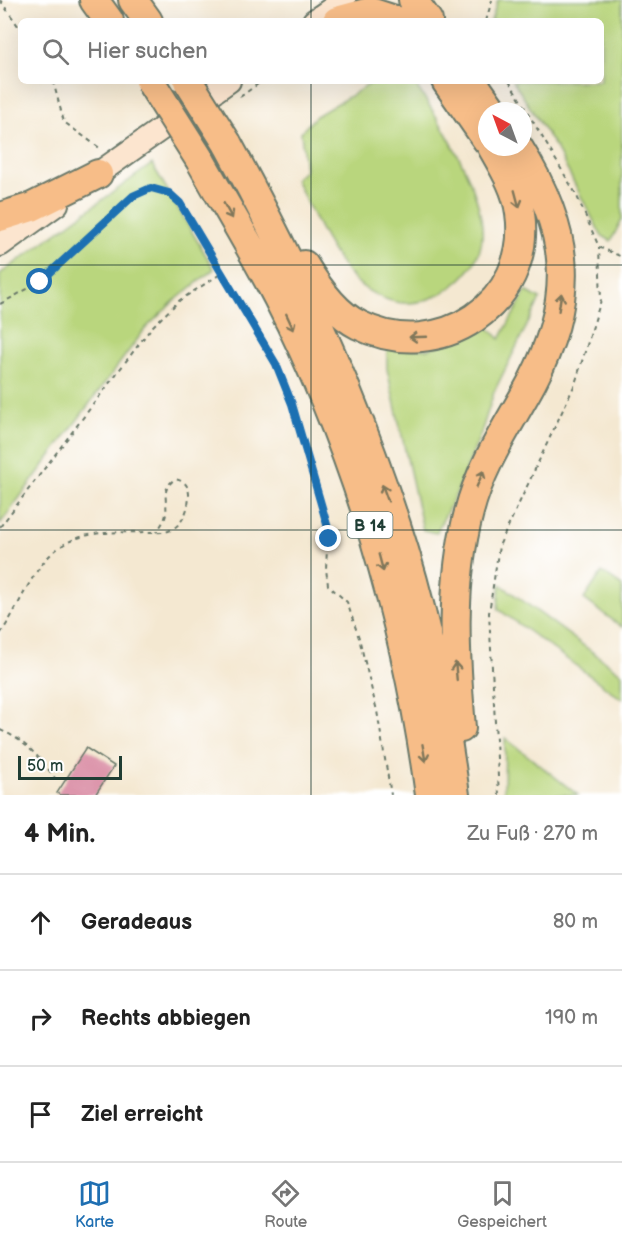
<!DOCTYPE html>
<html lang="de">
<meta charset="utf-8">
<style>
:root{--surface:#fff;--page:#f6f6f6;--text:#222;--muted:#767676;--line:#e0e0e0;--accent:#1f6fb2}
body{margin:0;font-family:"Balsamiq Sans",sans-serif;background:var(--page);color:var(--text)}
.compass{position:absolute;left:478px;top:102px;width:54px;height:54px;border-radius:50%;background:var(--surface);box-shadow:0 6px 24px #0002;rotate:319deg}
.scale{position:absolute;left:18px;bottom:15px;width:104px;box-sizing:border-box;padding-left:6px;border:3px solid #1f3d34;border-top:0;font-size:16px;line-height:21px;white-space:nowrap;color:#1f3d34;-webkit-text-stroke:4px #fff;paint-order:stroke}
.stop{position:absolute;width:18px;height:18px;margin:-14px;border:4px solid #1f6fb2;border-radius:50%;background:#fff}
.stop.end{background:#1f6fb2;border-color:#fff;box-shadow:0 2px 6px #0008}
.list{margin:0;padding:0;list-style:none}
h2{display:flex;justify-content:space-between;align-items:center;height:78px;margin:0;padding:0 24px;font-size:26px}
h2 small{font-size:20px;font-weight:400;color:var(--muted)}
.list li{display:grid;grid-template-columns:39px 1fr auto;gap:18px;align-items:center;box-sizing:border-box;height:96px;padding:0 24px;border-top:2px solid var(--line)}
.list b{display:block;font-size:22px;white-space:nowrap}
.list em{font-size:20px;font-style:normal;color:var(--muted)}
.icon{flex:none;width:33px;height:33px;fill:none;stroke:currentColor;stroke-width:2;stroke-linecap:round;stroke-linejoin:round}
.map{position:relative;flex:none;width:622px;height:795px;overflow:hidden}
.search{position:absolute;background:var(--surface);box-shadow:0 6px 24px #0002;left:18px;right:18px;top:18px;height:66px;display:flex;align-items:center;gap:15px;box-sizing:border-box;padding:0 21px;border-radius:9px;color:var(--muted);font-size:22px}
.sheet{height:366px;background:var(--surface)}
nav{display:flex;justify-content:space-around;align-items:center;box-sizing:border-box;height:84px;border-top:2px solid var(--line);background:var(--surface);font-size:16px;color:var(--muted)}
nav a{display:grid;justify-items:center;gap:3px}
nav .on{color:var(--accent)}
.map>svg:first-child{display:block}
.green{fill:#b9d67d;stroke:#6c8a58;stroke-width:1.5}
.building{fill:#dd96ac}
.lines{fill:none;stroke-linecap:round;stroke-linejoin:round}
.secondary-casing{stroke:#6a796b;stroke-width:26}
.highway-casing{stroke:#6a796b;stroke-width:32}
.path{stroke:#6a796b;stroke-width:2;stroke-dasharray:4.5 4.5;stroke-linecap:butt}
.secondary{stroke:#fce5cf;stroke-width:22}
.highway{stroke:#f7bd88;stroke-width:28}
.highway-bridge-casing{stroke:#6a796b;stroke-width:32;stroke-linecap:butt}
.highway-bridge{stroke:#f7bd88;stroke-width:28}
.oneway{stroke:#80775a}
.route{stroke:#1f6fb2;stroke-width:8}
.grid{fill:none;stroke:#1f3d34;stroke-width:1.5;stroke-opacity:0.55}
.labels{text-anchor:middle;stroke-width:4.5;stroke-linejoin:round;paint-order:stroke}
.shield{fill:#fff;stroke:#627771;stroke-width:1.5}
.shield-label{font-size:16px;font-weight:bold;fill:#1f3d34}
</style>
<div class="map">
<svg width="622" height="795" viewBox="0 0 622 795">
<rect width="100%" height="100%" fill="#fff"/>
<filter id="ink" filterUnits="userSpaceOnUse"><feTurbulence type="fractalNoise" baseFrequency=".0167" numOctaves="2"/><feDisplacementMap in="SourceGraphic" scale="12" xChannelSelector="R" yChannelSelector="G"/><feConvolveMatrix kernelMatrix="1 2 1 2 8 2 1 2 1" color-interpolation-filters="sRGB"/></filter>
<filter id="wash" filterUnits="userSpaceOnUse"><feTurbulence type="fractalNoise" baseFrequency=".008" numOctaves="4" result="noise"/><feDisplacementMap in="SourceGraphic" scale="24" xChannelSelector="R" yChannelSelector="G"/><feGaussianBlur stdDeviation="1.35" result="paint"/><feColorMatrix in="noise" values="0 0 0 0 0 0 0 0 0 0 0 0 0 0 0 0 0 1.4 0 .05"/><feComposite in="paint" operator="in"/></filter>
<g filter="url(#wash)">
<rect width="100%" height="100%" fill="#f4e8d1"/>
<!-- green -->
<path class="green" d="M498,0H622V219L611,241L601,235L556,148L513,81H601V21H491Z
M375,81H413C438,117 486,193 482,238C480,273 438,304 405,303C389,303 367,292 356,281C329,254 313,213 295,179L305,171L301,132L316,116Z
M152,164L214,269L173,302L145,329L0,524V274Z
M526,291L540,299L494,392L481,433L457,492L436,533L423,530L387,369V349H429L488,327L500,339Z
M602,572L622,586V627L584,599Z
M500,584L622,674V699L498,609Z
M505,738L578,795H504Z"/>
<g id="blocks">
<!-- building -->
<path class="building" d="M86,748L114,766L95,795H60L57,793Z"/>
</g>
</g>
<g filter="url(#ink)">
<use href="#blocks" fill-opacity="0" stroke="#6a796b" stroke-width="1.5"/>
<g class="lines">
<!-- secondary casing -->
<g class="secondary-casing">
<path id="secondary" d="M314,21L344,0
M86,182L229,81
M0,245L57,204"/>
</g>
<!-- highway casing -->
<g class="highway-casing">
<path id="highway" d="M94,0L109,21
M133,0L148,21
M413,0L428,21
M337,21L370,12L398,21
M446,81L487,140
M472,81L493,111
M227,143C294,265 353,392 396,525C425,612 443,705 455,795
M200,160C226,206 254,252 278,298C357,452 407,624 430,795
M0,217L32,207L98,174
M304,265C317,287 336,314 359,325C438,365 533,304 520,213C517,189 504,168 492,147
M461,728C455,656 450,584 469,512C481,464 509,425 532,382C578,294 569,229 518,147"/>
</g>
<!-- path -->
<path class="path" d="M0,0L21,30
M486,21L492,0
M53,81L64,122L101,149
M509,81L576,194L599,247L622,257
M240,97L262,81
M0,304C22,292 44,281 63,263C92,236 114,206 151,187L169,193L180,203L263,338L292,404L328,528L326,569L328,585L347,602L359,638L377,711L391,795
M0,527L152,327L180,300L222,273
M0,634C21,606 32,564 63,545C88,529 120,533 149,532C155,532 165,533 171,530C184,523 189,508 189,494C188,485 185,481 175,479C160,490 168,499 166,514C165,521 160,526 157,532
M0,730C25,740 39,757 55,778
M499,795L489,613L499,546L575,384L601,300L599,247"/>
<!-- secondary -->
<use href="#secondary" class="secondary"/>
<!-- highway -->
<use href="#highway" class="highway"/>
<!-- highway-bridge casing -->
<g class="highway-bridge-casing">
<path id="highway-bridge" d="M150,81L200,160
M188,81L227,143"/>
</g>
<!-- highway-bridge -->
<use href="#highway-bridge" class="highway-bridge"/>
</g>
<!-- one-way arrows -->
<defs><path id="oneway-shaft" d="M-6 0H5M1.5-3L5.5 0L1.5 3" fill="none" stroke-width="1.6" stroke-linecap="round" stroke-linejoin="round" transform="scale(1.5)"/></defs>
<g class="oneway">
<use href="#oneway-shaft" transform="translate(517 199) rotate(75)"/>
<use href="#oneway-shaft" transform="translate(228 211) rotate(61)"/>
<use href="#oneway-shaft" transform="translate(560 302) rotate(-81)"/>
<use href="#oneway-shaft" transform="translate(290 322) rotate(65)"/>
<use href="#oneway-shaft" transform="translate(418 337) rotate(178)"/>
<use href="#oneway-shaft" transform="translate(480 479) rotate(-67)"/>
<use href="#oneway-shaft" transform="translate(385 493) rotate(-110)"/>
<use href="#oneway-shaft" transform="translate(381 563) rotate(75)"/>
<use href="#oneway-shaft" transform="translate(456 671) rotate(-95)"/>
<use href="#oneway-shaft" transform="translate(424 753) rotate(80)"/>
</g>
</g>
<g class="lines" filter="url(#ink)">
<!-- route -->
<path class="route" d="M40,282L133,196L151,188L169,193L180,203L276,364L292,404L328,528L329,539"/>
</g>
<!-- grid -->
<path class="grid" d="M311,0V21M311,81V795M0,265H622M0,530H622"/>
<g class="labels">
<!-- shield labels -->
<rect class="shield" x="347.5" y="512" width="45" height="26" rx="4.5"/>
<g class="shield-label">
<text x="370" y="531">B 14</text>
</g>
</g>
</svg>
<svg class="compass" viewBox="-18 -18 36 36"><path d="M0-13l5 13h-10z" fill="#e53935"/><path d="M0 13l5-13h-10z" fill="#767676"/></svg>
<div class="scale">50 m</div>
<div class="stop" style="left:40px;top:282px"></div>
<div class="stop end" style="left:329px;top:539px"></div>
<div class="search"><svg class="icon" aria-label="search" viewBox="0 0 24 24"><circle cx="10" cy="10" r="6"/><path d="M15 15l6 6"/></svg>Hier suchen</div>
</div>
<section class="sheet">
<h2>4 Min.<small>Zu Fuß · 270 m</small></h2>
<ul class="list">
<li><svg class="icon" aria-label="ahead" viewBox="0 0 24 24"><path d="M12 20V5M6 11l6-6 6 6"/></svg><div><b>Geradeaus</b></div><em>80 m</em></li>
<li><svg class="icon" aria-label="right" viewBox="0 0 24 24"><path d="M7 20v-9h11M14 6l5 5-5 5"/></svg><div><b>Rechts abbiegen</b></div><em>190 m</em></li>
<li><svg class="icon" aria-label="arrive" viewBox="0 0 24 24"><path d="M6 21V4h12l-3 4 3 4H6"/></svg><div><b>Ziel erreicht</b></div></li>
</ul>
</section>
<nav>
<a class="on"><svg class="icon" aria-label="map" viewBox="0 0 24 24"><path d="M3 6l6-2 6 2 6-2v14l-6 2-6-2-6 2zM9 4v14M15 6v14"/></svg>Karte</a>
<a><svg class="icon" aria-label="directions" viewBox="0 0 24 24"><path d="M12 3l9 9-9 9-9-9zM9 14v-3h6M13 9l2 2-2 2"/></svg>Route</a>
<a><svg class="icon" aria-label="saved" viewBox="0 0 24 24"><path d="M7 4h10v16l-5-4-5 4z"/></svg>Gespeichert</a>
</nav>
